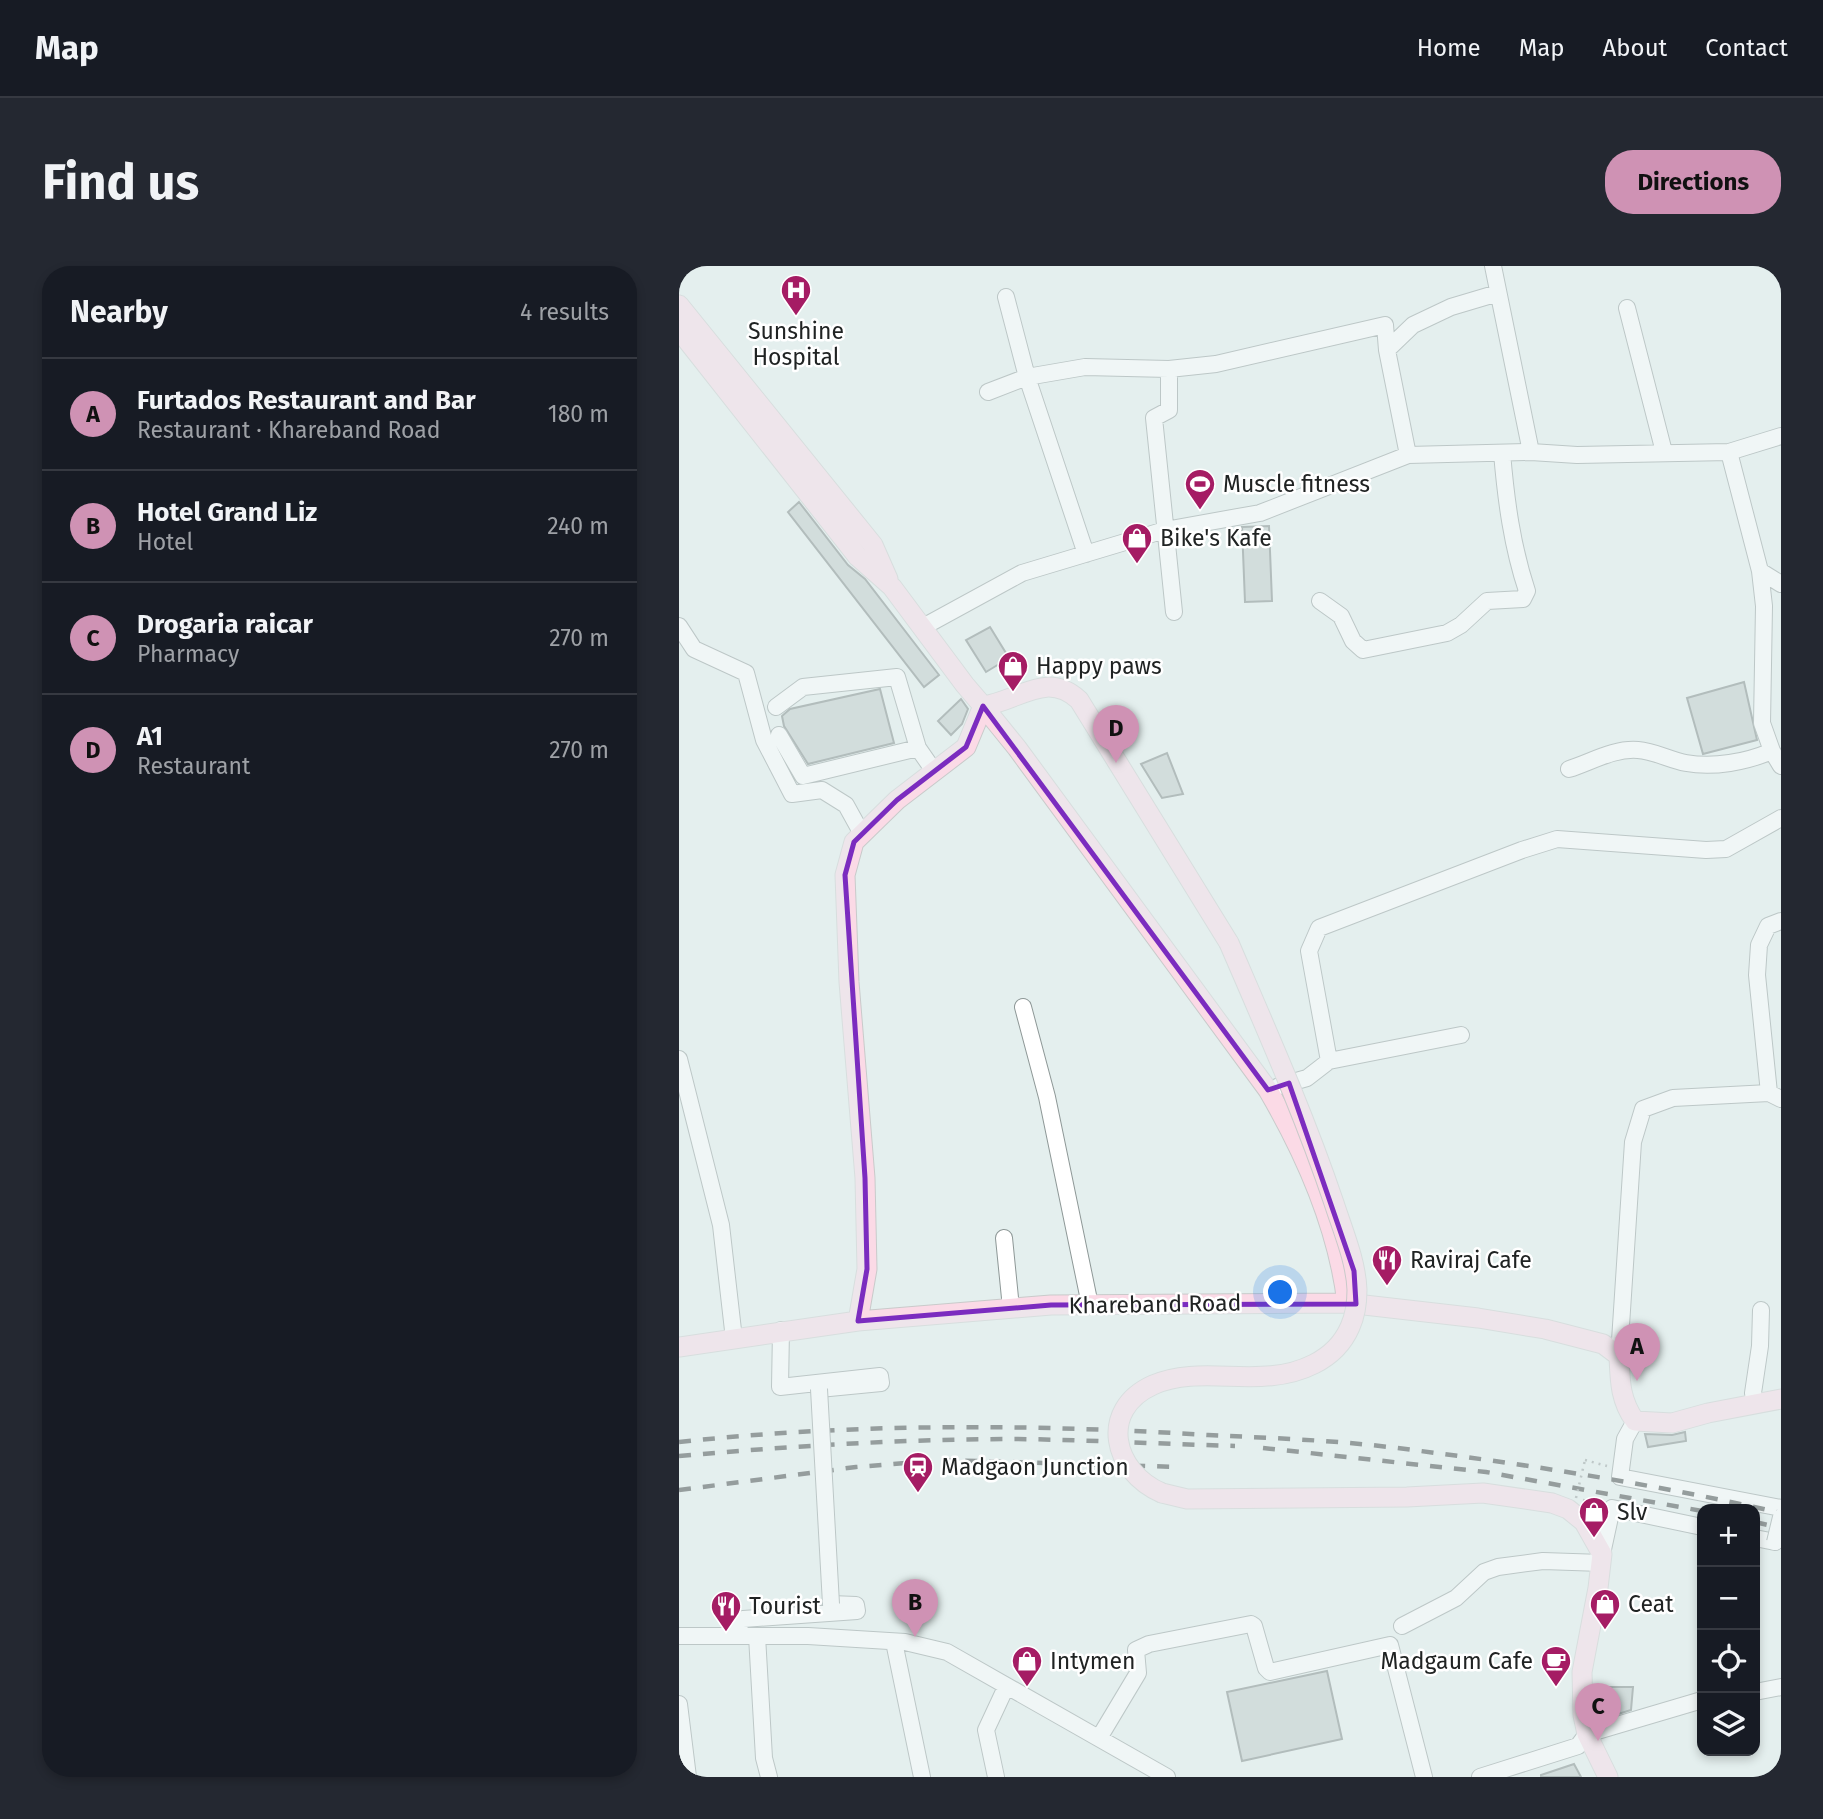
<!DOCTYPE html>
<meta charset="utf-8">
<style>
:root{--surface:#171b24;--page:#242831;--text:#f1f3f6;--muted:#9ea1a6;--line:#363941;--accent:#cf92b4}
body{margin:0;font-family:"Fira Sans",sans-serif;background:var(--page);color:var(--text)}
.controls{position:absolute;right:21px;bottom:21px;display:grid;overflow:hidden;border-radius:14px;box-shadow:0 4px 10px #0003}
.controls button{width:63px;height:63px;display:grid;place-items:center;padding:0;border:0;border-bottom:2px solid var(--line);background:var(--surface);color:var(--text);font:35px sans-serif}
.you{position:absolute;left:602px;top:1027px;width:24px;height:24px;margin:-18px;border:5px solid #fff;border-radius:50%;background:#1a73e8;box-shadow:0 0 0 10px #1a73e833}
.badge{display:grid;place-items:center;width:46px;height:46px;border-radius:50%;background:var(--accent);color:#111;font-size:23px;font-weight:700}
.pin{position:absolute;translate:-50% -58px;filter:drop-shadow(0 2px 4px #0008)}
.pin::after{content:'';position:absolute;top:37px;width:24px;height:21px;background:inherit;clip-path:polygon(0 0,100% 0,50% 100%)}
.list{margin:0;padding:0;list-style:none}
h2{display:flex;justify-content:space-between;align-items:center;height:91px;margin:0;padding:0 28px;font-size:30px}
h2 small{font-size:23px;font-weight:400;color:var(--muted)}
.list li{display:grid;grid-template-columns:46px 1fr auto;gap:21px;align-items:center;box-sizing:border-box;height:112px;padding:0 28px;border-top:2px solid var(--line)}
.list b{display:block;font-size:26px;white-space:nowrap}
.list p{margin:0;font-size:23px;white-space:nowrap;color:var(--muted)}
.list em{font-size:23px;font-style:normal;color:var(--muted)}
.icon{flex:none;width:38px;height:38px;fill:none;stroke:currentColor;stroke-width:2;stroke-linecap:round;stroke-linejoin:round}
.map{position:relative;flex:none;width:1102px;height:1511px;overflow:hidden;border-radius:28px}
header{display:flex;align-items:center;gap:42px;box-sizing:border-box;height:98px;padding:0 35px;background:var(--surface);border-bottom:2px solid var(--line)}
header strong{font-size:33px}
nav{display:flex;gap:38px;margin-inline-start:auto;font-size:24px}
.intro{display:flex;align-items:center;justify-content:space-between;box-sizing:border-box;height:168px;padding:0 42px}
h1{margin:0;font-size:49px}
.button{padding:18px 32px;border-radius:28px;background:var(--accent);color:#111;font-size:24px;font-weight:700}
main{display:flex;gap:42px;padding:0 42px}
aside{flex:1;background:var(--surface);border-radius:28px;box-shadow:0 4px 10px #0003}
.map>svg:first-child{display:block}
.building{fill:#bdc7c6;stroke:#77807f;stroke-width:2}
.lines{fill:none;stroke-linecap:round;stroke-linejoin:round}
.minor-casing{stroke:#8e9897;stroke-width:18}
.major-casing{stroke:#c9caca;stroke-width:21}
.path{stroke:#929a99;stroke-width:2.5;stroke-dasharray:2 5;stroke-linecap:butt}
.minor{stroke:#fff;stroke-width:16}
.major{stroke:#fbdae6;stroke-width:19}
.rail{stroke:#363a3a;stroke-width:4.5;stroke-dasharray:12 12;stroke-linecap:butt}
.minor-bridge-casing{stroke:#8e9897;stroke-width:18;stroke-linecap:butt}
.major-bridge-casing{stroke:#c9caca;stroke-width:21;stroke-linecap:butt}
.path-bridge{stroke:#929a99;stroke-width:2.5;stroke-dasharray:2 5;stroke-linecap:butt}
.minor-bridge{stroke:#fff;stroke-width:16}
.major-bridge{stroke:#fbdae6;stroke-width:19}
.marked{fill:none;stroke:#7b2cbf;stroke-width:5;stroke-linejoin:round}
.labels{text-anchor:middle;stroke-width:5;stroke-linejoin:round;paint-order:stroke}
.poi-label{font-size:23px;fill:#202323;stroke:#fff;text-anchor:start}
.street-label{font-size:23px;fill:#202323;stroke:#fff}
</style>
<header>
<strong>Map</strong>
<nav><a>Home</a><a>Map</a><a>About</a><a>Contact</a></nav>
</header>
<div class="intro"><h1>Find us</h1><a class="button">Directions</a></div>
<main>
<aside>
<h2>Nearby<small>4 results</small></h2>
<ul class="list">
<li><span class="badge">A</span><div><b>Furtados Restaurant and Bar</b><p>Restaurant · Khareband Road</p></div><em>180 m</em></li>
<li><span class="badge">B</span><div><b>Hotel Grand Liz</b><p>Hotel</p></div><em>240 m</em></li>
<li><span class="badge">C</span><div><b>Drogaria raicar</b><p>Pharmacy</p></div><em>270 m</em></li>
<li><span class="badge">D</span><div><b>A1</b><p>Restaurant</p></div><em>270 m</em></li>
</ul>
</aside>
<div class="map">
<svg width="1102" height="1511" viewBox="0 0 1102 1511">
<rect width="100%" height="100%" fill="#e4efee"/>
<!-- building -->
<path class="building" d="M120,236L169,299L186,313L260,409L245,421L109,246Z
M590,260L593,335L566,336L563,261Z
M311,361L330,392L307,406L287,374Z
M1065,416L1078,474L1024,488L1008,432Z
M201,423L215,477L129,498L105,460L103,450L111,443Z
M282,433L289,443L283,458L272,469L259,455Z
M488,487L504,528L483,532L462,498Z
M1006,1166L1007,1175L969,1181L966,1168L993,1169Z
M648,1405L663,1473L563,1495L548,1426Z
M925,1421H954L952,1444L923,1453Z
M895,1498L902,1511H862V1509Z"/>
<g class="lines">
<!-- minor casing -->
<g class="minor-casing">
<path id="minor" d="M814,0L852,186
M327,31L348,111L406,101L490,103V144L475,152L495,346
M948,42L985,186
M708,84L734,59L772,41L819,27
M490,103L537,98L706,59L708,84L729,189
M309,126L348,111L407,288
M1050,186L1081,305L1085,340L1083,457L1093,485L1102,500
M1081,305L1102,318
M641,335L662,350L674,375L684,384L768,367L782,359L808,335L844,333L848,325C833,280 827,234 823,187
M0,360L15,383L67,407L85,474L113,528L143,524L167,539L183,568
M244,361L343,307L486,264L581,247L729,189L852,186L898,189L1050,186L1102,170
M97,441L124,421L218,411L239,482
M100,469L124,510L239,482L255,505
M890,503C912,496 935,482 959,484C975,485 991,494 1007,497C1035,502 1067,496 1093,485
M1102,655L1089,660L1080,679L1078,709L1090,827L1102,833
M344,741L368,831L411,1039
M0,793L42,959L55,1073
M650,795L782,769
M600,820L628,812L650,795L630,685L640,662L843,584L878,573L1027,584L1047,583L1102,552
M325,972L332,1042
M102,1064L101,1121L201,1110L202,1117L140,1123
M940,1090L954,876L964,843L994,832L1090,827
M1076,1138L1074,1127L1081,1080L1082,1044
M956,1155L946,1173L941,1211L1102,1242
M1076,1272L1096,1276
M923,1288L933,1242L1023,1261
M723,1360L777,1332L805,1306L819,1301L864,1295L923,1297
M0,1370H129L226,1376L268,1386L488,1511
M55,1370L64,1353L178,1345L177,1339L152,1338
M78,1370L85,1492L90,1511
M215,1376L243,1511
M1076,1426L1102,1421
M0,1438L9,1511
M420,1472L459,1407L457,1384L470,1378L572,1358L575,1360L587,1402L591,1406L711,1379L745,1511
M317,1511L307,1464L327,1421
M801,1511L899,1480L908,1468L1023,1434"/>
</g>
<!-- major casing -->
<g class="major-casing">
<path id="major" d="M0,39L194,279L209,313
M0,64L179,291L213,321L286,419L304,440C340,435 367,404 400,434L550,677
M179,1055L188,1003L186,912L170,716L166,609L175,576L218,534L287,481L304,440L338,482L589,824C627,889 659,962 668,1037
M0,1081L179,1055L372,1039L668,1037L799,1052L866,1063L924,1078L940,1090C941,1115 941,1134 956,1155L993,1157L1029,1147L1102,1133
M483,1227L508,1233L728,1231L804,1227L873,1237L889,1243L905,1256L923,1288L919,1322L903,1406L904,1449L908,1468L929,1511"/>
</g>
<!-- path -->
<path class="path" d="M906,1194L928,1200
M904,1234L921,1238"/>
<!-- minor -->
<use href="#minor" class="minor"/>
<!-- major -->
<use href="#major" class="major"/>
<!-- rail -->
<path class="rail" d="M0,1176C176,1157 352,1158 529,1169C591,1172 655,1174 718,1182C846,1198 975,1218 1102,1247
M584,1182L807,1206L1023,1245
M0,1190C113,1180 225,1173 339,1173C411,1174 484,1178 556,1180
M0,1224L177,1201L262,1194L501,1201
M1076,1256L1102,1262"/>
<!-- minor-bridge casing -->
<g class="minor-bridge-casing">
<path id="minor-bridge" d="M140,1123L152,1338
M1096,1276L1102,1251"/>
</g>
<!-- major-bridge casing -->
<g class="major-bridge-casing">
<path id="major-bridge" d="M483,1227C434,1206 419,1144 474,1119C524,1097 582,1125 635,1098C651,1090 664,1077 671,1061C676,1050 678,1036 678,1024C677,995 664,965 655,937C625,848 587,763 550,677"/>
</g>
<!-- path-bridge -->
<path class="path-bridge" d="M897,1232L906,1194"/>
<!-- minor-bridge -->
<use href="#minor-bridge" class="minor-bridge"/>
<!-- major-bridge -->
<use href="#major-bridge" class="major-bridge"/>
</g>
<!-- marked area -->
<path d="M0 0H1102V1511H0ZM304,440L589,824L610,817L675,1005L677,1038L372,1039L179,1055L188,1003L186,912L166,609L175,576L218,534L287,481Z" fill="#e4efee" fill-opacity=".55" fill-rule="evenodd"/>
<path class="marked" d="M304,440L589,824L610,817L675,1005L677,1038L372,1039L179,1055L188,1003L186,912L166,609L175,576L218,534L287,481Z"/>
<!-- icons -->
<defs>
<g id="hospital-pin" transform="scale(1.575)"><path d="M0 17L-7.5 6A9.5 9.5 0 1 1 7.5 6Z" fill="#a51c64" stroke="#fff"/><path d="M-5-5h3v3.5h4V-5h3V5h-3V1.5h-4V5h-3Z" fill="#fff"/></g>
<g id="stadium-pin" transform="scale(1.575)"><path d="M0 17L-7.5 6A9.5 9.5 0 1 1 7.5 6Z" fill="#a51c64" stroke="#fff"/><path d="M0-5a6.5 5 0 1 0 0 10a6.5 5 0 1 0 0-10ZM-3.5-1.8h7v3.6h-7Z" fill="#fff"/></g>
<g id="shop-pin" transform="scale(1.575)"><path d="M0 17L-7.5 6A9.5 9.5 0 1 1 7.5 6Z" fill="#a51c64" stroke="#fff"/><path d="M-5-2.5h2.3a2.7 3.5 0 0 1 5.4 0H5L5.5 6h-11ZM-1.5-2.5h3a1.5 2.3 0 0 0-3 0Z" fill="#fff"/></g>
<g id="restaurant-pin" transform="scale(1.575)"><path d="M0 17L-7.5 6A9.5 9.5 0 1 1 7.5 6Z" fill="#a51c64" stroke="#fff"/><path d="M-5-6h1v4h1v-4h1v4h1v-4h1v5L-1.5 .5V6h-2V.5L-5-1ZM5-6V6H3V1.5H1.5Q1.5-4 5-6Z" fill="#fff"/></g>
<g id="station-pin" transform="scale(1.575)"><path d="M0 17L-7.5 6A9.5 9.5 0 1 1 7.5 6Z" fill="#a51c64" stroke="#fff"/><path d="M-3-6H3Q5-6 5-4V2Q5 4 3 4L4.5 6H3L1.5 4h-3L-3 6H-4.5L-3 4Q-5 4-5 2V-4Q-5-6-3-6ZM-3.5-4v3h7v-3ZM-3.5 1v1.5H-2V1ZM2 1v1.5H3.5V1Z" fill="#fff"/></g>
<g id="cafe-pin" transform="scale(1.575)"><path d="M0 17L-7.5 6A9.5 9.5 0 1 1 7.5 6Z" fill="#a51c64" stroke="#fff"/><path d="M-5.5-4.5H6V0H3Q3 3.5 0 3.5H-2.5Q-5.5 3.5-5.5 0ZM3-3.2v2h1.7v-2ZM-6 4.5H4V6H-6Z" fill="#fff"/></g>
</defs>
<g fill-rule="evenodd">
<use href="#hospital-pin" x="117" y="24"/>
<use href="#stadium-pin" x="521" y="218"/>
<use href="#shop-pin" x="458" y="272"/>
<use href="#shop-pin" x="334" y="400"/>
<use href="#restaurant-pin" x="708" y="994"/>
<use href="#station-pin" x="239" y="1201"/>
<use href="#shop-pin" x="915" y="1246"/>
<use href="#shop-pin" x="926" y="1338"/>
<use href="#restaurant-pin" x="47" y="1340"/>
<use href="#shop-pin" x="348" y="1395"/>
<use href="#cafe-pin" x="877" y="1395"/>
</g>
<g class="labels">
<!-- poi labels -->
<g class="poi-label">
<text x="117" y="73" text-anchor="middle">Sunshine<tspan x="117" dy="26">Hospital</tspan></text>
<text x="544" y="226">Muscle fitness</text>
<text x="481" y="280">Bike's Kafe</text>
<text x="357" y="408">Happy paws</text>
<text x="731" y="1002">Raviraj Cafe</text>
<text x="262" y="1209">Madgaon Junction</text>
<text x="938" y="1254">Slv</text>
<text x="949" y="1346">Ceat</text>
<text x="70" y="1348">Tourist</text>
<text x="371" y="1403">Intymen</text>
<text x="854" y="1403" text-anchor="end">Madgaum Cafe</text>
</g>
<!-- street labels -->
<g class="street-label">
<text transform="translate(476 1038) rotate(-1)" y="8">Khareband Road</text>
</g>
</g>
</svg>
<div class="controls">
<button>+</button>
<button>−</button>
<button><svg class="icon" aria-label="locate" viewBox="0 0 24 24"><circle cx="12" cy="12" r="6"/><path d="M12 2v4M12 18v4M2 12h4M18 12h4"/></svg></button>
<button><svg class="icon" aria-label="layers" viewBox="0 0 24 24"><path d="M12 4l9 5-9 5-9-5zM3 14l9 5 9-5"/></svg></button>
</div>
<div class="you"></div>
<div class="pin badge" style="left:958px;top:1115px">A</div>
<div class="pin badge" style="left:236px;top:1371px">B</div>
<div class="pin badge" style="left:919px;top:1475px">C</div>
<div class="pin badge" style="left:437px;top:497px">D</div>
</div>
</main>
